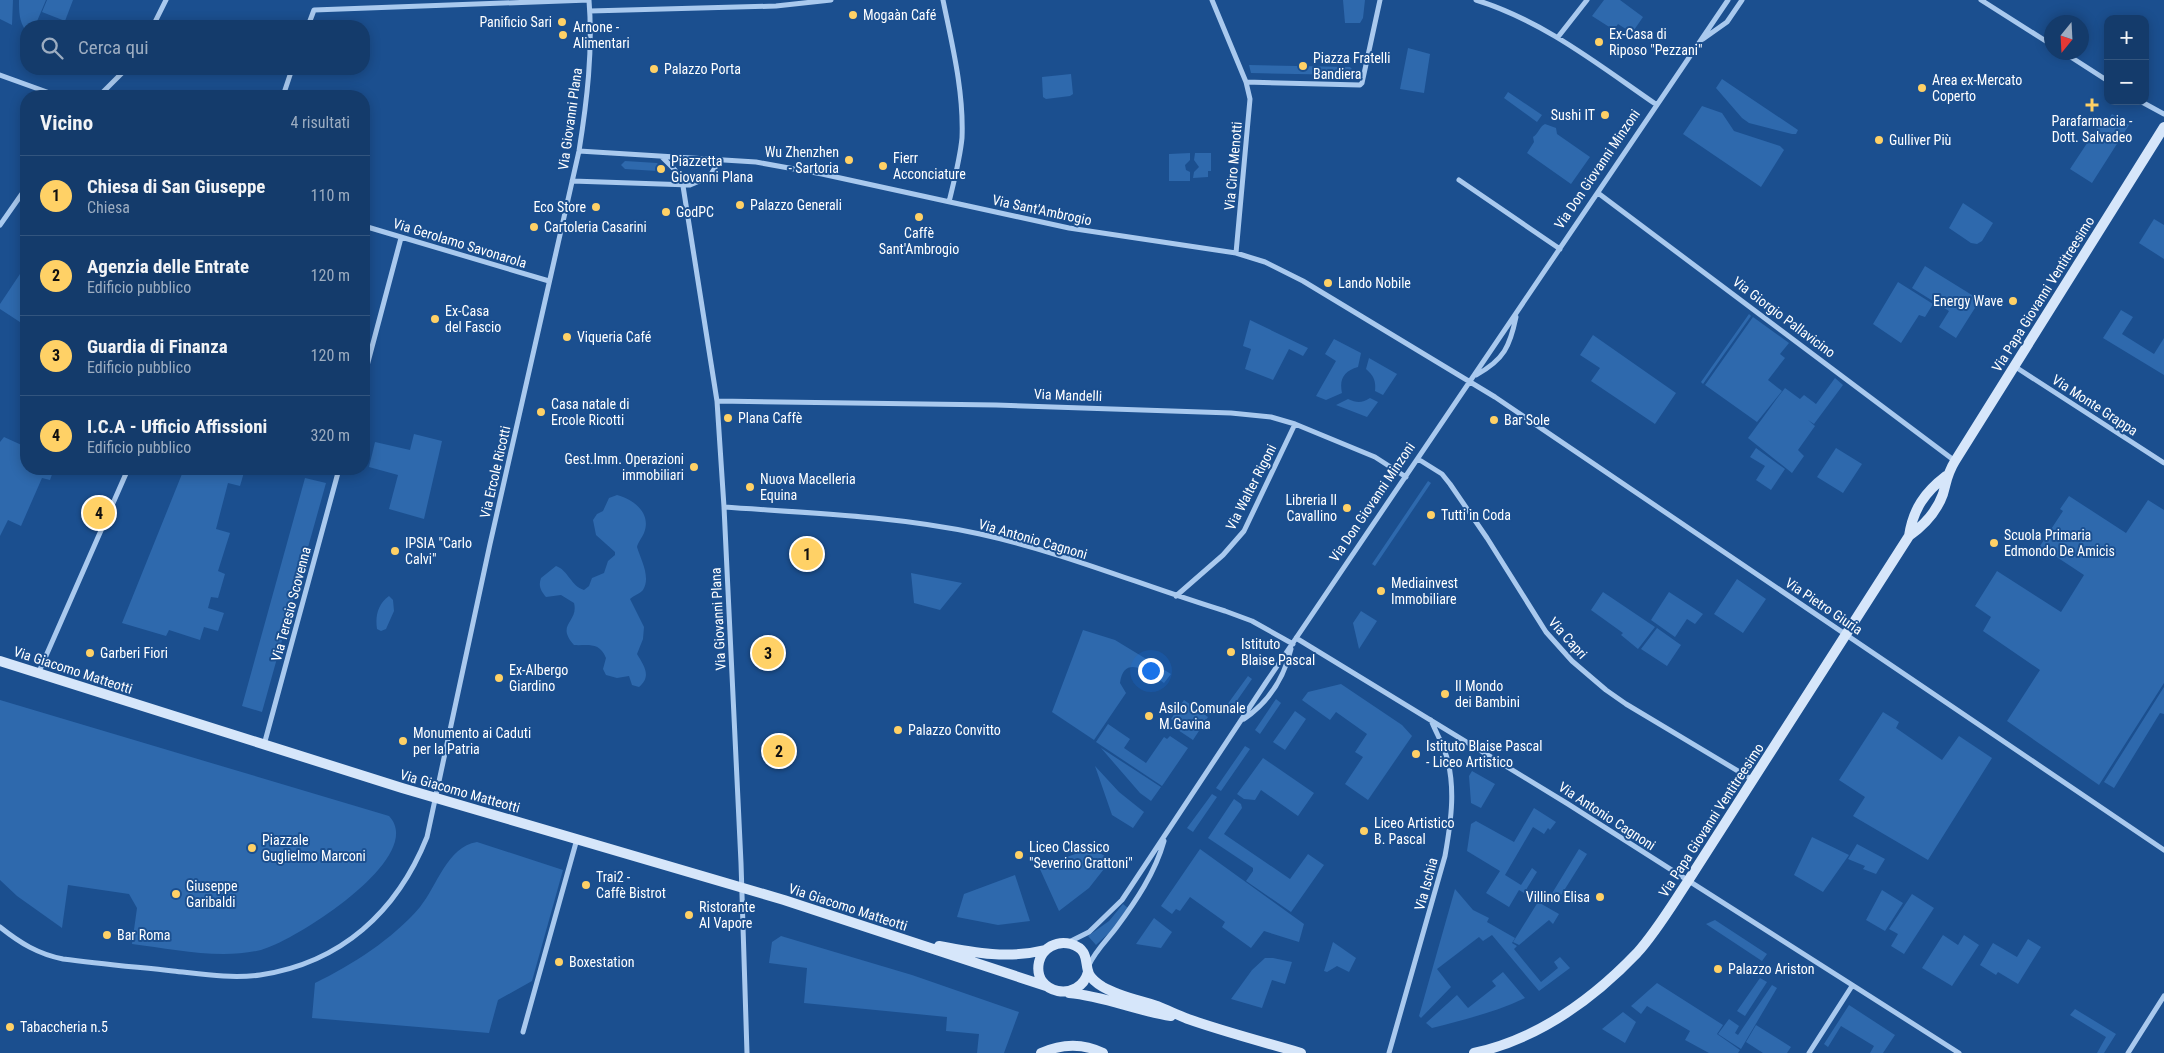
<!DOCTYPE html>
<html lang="it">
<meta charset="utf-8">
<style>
:root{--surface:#143b6b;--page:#214673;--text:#f1f3f6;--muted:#9dadc1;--line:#33557e;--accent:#ffd166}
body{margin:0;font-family:"Roboto Condensed",sans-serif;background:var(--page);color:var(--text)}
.controls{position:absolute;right:15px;top:15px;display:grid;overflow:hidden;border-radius:10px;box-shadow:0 2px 12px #0003}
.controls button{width:45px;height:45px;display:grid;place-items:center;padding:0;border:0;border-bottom:1px solid var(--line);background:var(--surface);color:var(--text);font:25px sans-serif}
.compass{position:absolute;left:2044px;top:15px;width:45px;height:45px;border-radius:50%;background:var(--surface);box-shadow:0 2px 12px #0003;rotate:198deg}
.you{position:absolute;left:1150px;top:670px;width:18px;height:18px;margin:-12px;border:4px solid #fff;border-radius:50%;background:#1a73e8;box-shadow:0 0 0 8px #1a73e833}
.badge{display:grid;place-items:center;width:32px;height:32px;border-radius:50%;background:var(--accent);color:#111;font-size:16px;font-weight:700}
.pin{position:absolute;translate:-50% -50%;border:2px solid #fff;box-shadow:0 1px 5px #0006}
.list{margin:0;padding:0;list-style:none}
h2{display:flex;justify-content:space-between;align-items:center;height:65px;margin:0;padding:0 20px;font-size:21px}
h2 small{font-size:16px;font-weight:400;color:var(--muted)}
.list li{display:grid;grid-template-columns:32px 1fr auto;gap:15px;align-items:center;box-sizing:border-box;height:80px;padding:0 20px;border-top:1px solid var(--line)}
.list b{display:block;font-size:19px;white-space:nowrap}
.list p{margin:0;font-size:16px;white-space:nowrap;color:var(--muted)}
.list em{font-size:16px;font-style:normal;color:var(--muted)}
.icon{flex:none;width:28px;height:28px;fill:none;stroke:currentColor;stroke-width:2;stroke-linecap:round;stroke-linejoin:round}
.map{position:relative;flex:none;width:2164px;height:1053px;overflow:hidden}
.search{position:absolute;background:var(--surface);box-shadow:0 2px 12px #0003;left:20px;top:20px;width:350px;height:55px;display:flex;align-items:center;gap:12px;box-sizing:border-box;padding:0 18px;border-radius:20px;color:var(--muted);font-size:19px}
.panel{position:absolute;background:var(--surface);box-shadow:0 2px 12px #0003;left:20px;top:90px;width:350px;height:385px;border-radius:20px}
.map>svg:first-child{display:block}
.green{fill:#2e69ad}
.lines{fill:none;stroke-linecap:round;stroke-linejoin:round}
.street{stroke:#a9c9ee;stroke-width:5}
.secondary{stroke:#d6e6fa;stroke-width:10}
.poi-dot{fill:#ffd166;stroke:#1b4f8f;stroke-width:2}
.labels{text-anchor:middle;stroke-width:4;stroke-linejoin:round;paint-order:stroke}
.poi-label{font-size:14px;fill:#fff;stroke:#1b4f8f;text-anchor:start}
.street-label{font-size:14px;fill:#fff;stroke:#1b4f8f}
</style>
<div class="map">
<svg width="2164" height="1053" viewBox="0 0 2164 1053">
<rect width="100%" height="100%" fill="#1b4f8f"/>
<!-- green -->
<path class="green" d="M0,0H13L12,25L0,19Z
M19,0H46L35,26H26V31C19,21 19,12 19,0Z
M47,0H73L65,21L42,12Z
M1343,0H1365L1363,18L1360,23H1345Z
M1604,0H1620L1643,17L1632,33L1618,24L1614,30L1592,16Z
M1408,48L1430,54L1424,93L1400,89Z
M1249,65L1350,67L1353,70L1349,75L1251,73Z
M1071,74L1073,94L1070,96L1046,99L1043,97L1042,77Z
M1722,79L1798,130L1796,134H1792L1749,123L1742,118L1716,88Z
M1508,92L1542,115L1537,122L1504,98Z
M1702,106L1722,113L1734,131L1780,146L1784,150L1761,187L1683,134Z
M2112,114L2129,125L2092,183L2070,169L2101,122L2105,124Z
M1545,124L1556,128L1557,134L1590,157L1571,184L1527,153L1534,142L1533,137C1539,133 1539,127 1545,124Z
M1190,153V160L1185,165L1186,170L1190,172V181H1169V154Z
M1195,153H1211V171H1208V177L1193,178L1194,172L1199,167L1194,160Z
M625,161L657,163L661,168L657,171L625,169L621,165Z
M1963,203L1993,223L1982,241L1977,244L1971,243L1949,228Z
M2154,219L2164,225V259L2139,243Z
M26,265V326L0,309V304Z
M1925,266L1980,300L1956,338L1939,327L1949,311L1912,288Z
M1898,282L1933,304L1925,317L1919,315L1901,343L1873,324Z
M2121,310L2133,317L2122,334L2154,354L2164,338V375L2103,338Z
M1749,314L1751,316L1703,384L1701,382Z
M1753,317L1789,343L1780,354L1785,358L1768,380L1782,391L1757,422L1705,385Z
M1250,320L1308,348L1303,356L1289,349L1273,380L1245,369L1251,349L1243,346Z
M1593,335L1676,393L1655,424L1591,381L1600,368L1580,355Z
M1334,339L1361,353L1358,367C1344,371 1339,379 1342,393L1326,400L1316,396L1336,361L1325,354Z
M1369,358L1397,374L1383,395L1375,391C1376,381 1374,376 1366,369Z
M1835,378L1843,385L1814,424L1808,420L1815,426L1798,450L1804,456L1792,473L1748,438L1778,397L1783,401L1778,397L1785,388L1800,399L1804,395L1816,404Z
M1370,398L1378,402L1367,417L1336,405L1348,399C1357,403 1362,403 1370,398Z
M414,434L442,441L424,519L389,509L398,475L369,467L375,442L410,450Z
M4,437L26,447V469H54L50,480L42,478L21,526L8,520L0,536V442Z
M1756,448L1785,469L1771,490L1756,480L1765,466L1750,457Z
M1836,448L1862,464L1843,493L1817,477Z
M184,469H245L240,486L228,483L216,529L230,533L218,571L225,574L218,598L211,597L208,608L224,613L218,631L204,627L200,640L169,630L166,636L122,623Z
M305,478L326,483L262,712L242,706Z
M1428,481L1431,483L1375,566L1372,564Z
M617,495C633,499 652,513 644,533C642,538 638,542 637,547C641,560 651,577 643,590C640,594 634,595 630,599L644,627L643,639L637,654C644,666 652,676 639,687L632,685L629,676L617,678L606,675L603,669L606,658C599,641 587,646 574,645C555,624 579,622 574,603L561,595L546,597C541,591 538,586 541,578L556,566C568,570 571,586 584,590L589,586L592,578L604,573L608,561L615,555V552L596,535L593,520L597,514L603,511L609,498Z
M2069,496L2126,533L2148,500L2164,510V683L2099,785L2007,721L2040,670L1983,631L1991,617L1975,606L1997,571L2061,612L2084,575L2040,546L2063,511L2060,509Z
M911,573L962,583L940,610L914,603Z
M1737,579L1766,599L1743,633L1714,614Z
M1603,592L1655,627L1638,649L1621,635L1623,633L1591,610Z
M1669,592L1703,614L1695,624L1687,619L1675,637L1651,620Z
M389,596L393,600L394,611L386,629L381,631L377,629C375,616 378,604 389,596Z
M1361,611L1377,621L1359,649L1353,623Z
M1657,628L1681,645L1667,666L1641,649Z
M1083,630L1115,640L1171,674L1164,683C1151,674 1124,652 1120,683L1126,693L1094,740L1052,712Z
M1248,676L1252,679L1229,712L1224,709Z
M1341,684L1402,725L1412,736L1368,800L1345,784L1363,757L1355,752L1367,734L1336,712L1330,720L1302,700L1308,692Z
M2164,687V714L2160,713L2114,788L2104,782Z
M1276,699L1281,703L1260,734L1255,730Z
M0,700L389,816C428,857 295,941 261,950C220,960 173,949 132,944L137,908L129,894L68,885L62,928L17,896L0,880Z
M1184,700L1208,717L1193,740L1175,728L1178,724L1171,719Z
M1295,711L1306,719L1285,750L1273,742Z
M1883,712L1899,722L1896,728L1942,760L1959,736L1992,758L1928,860L1853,816L1865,797L1839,780Z
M1108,724L1130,739L1124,748L1146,763L1164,737L1167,739L1170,736L1188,748L1162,786L1096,742Z
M1245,746L1250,749L1221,791L1216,788Z
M1101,748L1161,787L1151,801L1140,793Z
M1263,758L1314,793L1298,816L1261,790L1255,800L1244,799L1237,794Z
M1095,766L1119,792L1144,812L1133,828L1112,815Z
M1472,771L1495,784L1481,808L1471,803L1469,776Z
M1212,794L1217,797L1193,832L1187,828Z
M1234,799L1241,804L1242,808L1224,834L1290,879L1308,854L1324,865L1291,912L1246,881L1253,871V868L1208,838Z
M1534,808L1556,822L1550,830L1548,828L1544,834L1533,827L1505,875L1521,885L1532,868L1537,872L1524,893L1519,890L1509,907L1486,893L1500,871L1467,851L1471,824L1476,821L1514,842Z
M1812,837L1849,855L1823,892L1794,875Z
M477,842L563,870L532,981L498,1000L489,1033L312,1018L315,983C352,965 393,939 420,907C437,886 447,847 477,842Z
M1857,844L1885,859L1876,874L1863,869L1865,866L1848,859Z
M1092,848L1111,860L1089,888L1059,911L1039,867Z
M1200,849L1304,924L1299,942L1264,931L1251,948L1222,927L1225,922L1190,897L1180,911L1176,909L1172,914L1161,906Z
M1579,849L1587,854L1558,900L1551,895Z
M1015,875L1030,921L998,925L957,917L964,894Z
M1455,889L1473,910L1489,918L1487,922L1515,938L1512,943L1517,946L1514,949L1541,982L1558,968L1554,962L1560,957L1570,968L1539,991L1492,935L1483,941L1479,937L1437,969L1451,987L1421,1018L1419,1016Z
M1882,890L1903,903L1885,931L1866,920Z
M1912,894L1934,908L1904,954L1891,946L1898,934L1889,929Z
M1538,902L1559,914L1553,924L1549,920L1519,945L1513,942Z
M1123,904L1128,908L1112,930L1096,945L1088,936L1109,921Z
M1154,918L1172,932L1161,948L1136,944Z
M1715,920L1767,954L1762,961L1706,924Z
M1943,935L1958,945L1964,935L1979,945L1952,986L1922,968Z
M781,936L912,975L1019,1012L1004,1053H977L979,1034L946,1031L947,1017L804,1003L807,968L769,963L772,942Z
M2028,939L2041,947L2018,984L1998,972L1996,975L1980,965L1993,943L2017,957Z
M1333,942L1356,958L1349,972L1337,966L1327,972L1324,971Z
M1265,958H1273L1292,962L1285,984L1272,980L1262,1008L1231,999L1252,970Z
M1503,972L1525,998C1496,1012 1463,1020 1432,1028L1426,1023L1457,995L1468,1008L1496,986L1492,981Z
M1760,978L1767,982L1745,1016L1737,1011Z
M1657,983L1723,1025L1717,1034L1740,1050L1738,1053H1709L1685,1040L1690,1031L1647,1006L1641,1014L1631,1006Z
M1772,985L1777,988L1741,1049L1718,1034L1729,1019L1739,1026L1735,1033L1738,1035Z
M1849,1005L1895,1035L1883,1053H1870L1874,1046L1841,1026L1828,1047L1824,1044Z
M2075,1009L2116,1034L2104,1053H2097L2106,1037L2070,1015Z
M1623,1012L1636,1022L1625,1043L1602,1029Z
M1756,1025L1791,1047L1787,1053H1763L1746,1042Z"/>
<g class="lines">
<!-- street -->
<path class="street" d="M943,0C952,44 964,92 962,138C960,159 954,181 949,202
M1212,0L1246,82L1360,85L1362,83L1380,0
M1476,0C1544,21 1600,66 1657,105
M1981,0L2052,45
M590,11L776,6L831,0
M153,26L166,0
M1558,37L1587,0
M1703,39L1727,22L1742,0
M2063,52L2108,81
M0,75L58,96
M99,96L126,69
M283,96L292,69
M2140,101L2164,114
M579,151L756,162L822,174L1069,228L1236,253L1265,262L1303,281L1495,397L2164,850
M662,157L675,170L683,186L717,401L724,507L741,863L747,1053
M1459,180L1560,249
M572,181L690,185L709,177L720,160
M1598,193L1955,461
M0,225L26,188
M364,226L549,281
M1236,253L1250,99L1246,82
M2014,366L2164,463
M1476,375C1504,360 1510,346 1516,317
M364,377L401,238
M717,401L996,405L1231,413L1271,417L1295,424L1375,457L1406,477
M1418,459L1442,474L1450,484L1487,538L1546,632L1572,661L1606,690L1626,704L1753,780
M724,507C809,513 896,516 980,534C1063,552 1143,586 1225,611L1252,621L1293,644
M1176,596L1223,555L1244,531L1295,424
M1296,638L1568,804L1959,1053
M38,674L128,469
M1244,719C1269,702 1284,678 1291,649
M264,745L339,469
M0,927C20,943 38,954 63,959C100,964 136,967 173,971C201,974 231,979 260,975C341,963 397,912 427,837L490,544L579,151C587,101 593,51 589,0L314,10L308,26
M1069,942L1089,932L1122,900L1265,684L1728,0
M1089,965C1095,951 1107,940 1116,928C1136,901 1155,873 1164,841
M523,1032L577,839
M1389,1053L1445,856C1451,822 1457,783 1444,749C1440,739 1435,730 1431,720
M1809,1053L1852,986
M2128,1053L2164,996"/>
<!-- secondary -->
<path class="secondary" d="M1909,536C1913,509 1925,492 1946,476
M0,661L402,788L784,900L1046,986
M939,946C975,953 1009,959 1045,950
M1088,972C1080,1003 1032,995 1039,962C1042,948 1057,940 1071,944C1090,950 1084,962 1089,974C1092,980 1098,984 1103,987C1119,996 1139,1000 1157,1006C1167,1010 1178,1015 1188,1019C1225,1032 1264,1042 1301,1053
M1069,993C1104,996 1137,1011 1171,1016
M1041,1053C1061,1044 1083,1043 1103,1053
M1474,1053C1538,1039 1593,999 1637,953C1656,932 1672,905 1688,881L1909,536C1923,526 1937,511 1943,494C1947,480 1947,474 1955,461L2164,127"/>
</g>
<!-- markers -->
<g class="poi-dot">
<circle cx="853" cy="15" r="5"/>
<circle cx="562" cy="22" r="5"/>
<circle cx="563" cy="35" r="5"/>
<circle cx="1599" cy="42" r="5"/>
<circle cx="1303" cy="66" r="5"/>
<circle cx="654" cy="69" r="5"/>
<circle cx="1922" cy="88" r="5"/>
<path d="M2089.5 97.5h5v5h5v5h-5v5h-5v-5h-5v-5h5z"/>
<circle cx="1605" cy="115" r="5"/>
<circle cx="1879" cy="140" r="5"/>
<circle cx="849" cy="160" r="5"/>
<circle cx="883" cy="166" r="5"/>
<circle cx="661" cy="169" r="5"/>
<circle cx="740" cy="205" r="5"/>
<circle cx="596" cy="207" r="5"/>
<circle cx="666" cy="212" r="5"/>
<circle cx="919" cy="217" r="5"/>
<circle cx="534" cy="227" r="5"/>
<circle cx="1328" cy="283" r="5"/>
<circle cx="2013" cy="301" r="5"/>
<circle cx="435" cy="319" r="5"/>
<circle cx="567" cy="337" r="5"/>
<circle cx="541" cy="412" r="5"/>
<circle cx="728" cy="418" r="5"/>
<circle cx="1494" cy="420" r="5"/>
<circle cx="694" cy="467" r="5"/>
<circle cx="750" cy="487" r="5"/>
<circle cx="1347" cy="508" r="5"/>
<circle cx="1431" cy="515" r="5"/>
<circle cx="1994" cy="543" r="5"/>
<circle cx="395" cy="551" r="5"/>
<circle cx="1381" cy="591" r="5"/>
<circle cx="1231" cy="652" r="5"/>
<circle cx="90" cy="653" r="5"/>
<circle cx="499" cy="678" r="5"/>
<circle cx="1445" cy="694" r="5"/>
<circle cx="1149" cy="716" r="5"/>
<circle cx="898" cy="730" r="5"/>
<circle cx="403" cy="741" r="5"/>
<circle cx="1416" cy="754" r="5"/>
<circle cx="1364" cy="831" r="5"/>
<circle cx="252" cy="848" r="5"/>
<circle cx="1019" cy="855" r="5"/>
<circle cx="586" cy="885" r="5"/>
<circle cx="176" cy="894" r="5"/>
<circle cx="1600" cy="897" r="5"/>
<circle cx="689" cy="915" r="5"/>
<circle cx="107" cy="935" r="5"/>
<circle cx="559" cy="962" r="5"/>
<circle cx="1718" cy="969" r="5"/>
<circle cx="10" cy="1027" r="5"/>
</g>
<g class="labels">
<!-- poi labels -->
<g class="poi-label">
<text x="863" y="20">Mogaàn Café</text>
<text x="552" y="27" text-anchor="end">Panificio Sari</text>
<text x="573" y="32">Arnone -<tspan x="573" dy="16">Alimentari</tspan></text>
<text x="1609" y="39">Ex-Casa di<tspan x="1609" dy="16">Riposo "Pezzani"</tspan></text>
<text x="1313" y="63">Piazza Fratelli<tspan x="1313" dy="16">Bandiera</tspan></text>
<text x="664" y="74">Palazzo Porta</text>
<text x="1932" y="85">Area ex-Mercato<tspan x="1932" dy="16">Coperto</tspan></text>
<text x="1595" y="120" text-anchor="end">Sushi IT</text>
<text x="2092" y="126" text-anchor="middle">Parafarmacia -<tspan x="2092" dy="16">Dott. Salvadeo</tspan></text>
<text x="1889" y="145">Gulliver Più</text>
<text x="839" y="157" text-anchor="end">Wu Zhenzhen<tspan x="839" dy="16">- Sartoria</tspan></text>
<text x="893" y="163">Fierr<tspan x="893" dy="16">Acconciature</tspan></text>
<text x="671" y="166">Piazzetta<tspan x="671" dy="16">Giovanni Plana</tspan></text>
<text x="750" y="210">Palazzo Generali</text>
<text x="586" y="212" text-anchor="end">Eco Store</text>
<text x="676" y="217">GodPC</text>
<text x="544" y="232">Cartoleria Casarini</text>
<text x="919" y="238" text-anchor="middle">Caffè<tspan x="919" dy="16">Sant'Ambrogio</tspan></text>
<text x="1338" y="288">Lando Nobile</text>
<text x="2003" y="306" text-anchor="end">Energy Wave</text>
<text x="445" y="316">Ex-Casa<tspan x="445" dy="16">del Fascio</tspan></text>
<text x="577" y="342">Viqueria Café</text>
<text x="551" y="409">Casa natale di<tspan x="551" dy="16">Ercole Ricotti</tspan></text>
<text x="738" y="423">Plana Caffè</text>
<text x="1504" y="425">Bar Sole</text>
<text x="684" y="464" text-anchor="end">Gest.Imm. Operazioni<tspan x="684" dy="16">immobiliari</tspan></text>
<text x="760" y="484">Nuova Macelleria<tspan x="760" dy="16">Equina</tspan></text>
<text x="1337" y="505" text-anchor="end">Libreria Il<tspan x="1337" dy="16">Cavallino</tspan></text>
<text x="1441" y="520">Tutti in Coda</text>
<text x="2004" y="540">Scuola Primaria<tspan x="2004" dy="16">Edmondo De Amicis</tspan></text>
<text x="405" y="548">IPSIA "Carlo<tspan x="405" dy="16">Calvi"</tspan></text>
<text x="1391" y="588">Mediainvest<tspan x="1391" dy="16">Immobiliare</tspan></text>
<text x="1241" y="649">Istituto<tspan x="1241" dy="16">Blaise Pascal</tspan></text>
<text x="100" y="658">Garberi Fiori</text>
<text x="509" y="675">Ex-Albergo<tspan x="509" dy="16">Giardino</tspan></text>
<text x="1455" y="691">Il Mondo<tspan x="1455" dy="16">dei Bambini</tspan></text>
<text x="1159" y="713">Asilo Comunale<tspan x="1159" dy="16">M.Gavina</tspan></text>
<text x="908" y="735">Palazzo Convitto</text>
<text x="413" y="738">Monumento ai Caduti<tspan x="413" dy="16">per la Patria</tspan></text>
<text x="1426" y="751">Istituto Blaise Pascal<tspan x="1426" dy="16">- Liceo Artistico</tspan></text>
<text x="1374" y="828">Liceo Artistico<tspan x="1374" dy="16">B. Pascal</tspan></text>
<text x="262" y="845">Piazzale<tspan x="262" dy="16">Guglielmo Marconi</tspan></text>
<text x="1029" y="852">Liceo Classico<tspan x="1029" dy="16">"Severino Grattoni"</tspan></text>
<text x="596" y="882">Trai2 -<tspan x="596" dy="16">Caffè Bistrot</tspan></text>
<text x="186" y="891">Giuseppe<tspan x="186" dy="16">Garibaldi</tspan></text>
<text x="1590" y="902" text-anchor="end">Villino Elisa</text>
<text x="699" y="912">Ristorante<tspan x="699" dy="16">Al Vapore</tspan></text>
<text x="117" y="940">Bar Roma</text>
<text x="569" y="967">Boxestation</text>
<text x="1728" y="974">Palazzo Ariston</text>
<text x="20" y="1032">Tabaccheria n.5</text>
</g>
<!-- street labels -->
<g class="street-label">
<text transform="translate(570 119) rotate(-82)" y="5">Via Giovanni Plana</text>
<text transform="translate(1233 166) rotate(-85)" y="5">Via Ciro Menotti</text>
<text transform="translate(1597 169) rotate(-56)" y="5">Via Don Giovanni Minzoni</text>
<text transform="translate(1042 210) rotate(12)" y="5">Via Sant'Ambrogio</text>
<text transform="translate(460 243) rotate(17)" y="5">Via Gerolamo Savonarola</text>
<text transform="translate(2043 294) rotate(-58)" y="5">Via Papa Giovanni Ventitreesimo</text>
<text transform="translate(1784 317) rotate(37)" y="5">Via Giorgio Pallavicino</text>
<text transform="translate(1068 395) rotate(2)" y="5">Via Mandelli</text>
<text transform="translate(2095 405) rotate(33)" y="5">Via Monte Grappa</text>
<text transform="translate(495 472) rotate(-77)" y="5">Via Ercole Ricotti</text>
<text transform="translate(1251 487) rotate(-63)" y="5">Via Walter Rigoni</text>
<text transform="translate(1372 502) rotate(-56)" y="5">Via Don Giovanni Minzoni</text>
<text transform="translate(1033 539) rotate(16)" y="5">Via Antonio Cagnoni</text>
<text transform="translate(291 604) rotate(-75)" y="5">Via Teresio Scovenna</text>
<text transform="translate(1824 606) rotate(34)" y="5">Via Pietro Giuria</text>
<text transform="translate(718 619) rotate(-93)" y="5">Via Giovanni Plana</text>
<text transform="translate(1568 638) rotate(48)" y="5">Via Capri</text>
<text transform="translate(73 670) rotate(18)" y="5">Via Giacomo Matteotti</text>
<text transform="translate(460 791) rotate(16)" y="5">Via Giacomo Matteotti</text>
<text transform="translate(1607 816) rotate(33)" y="5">Via Antonio Cagnoni</text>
<text transform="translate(1711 820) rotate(-57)" y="5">Via Papa Giovanni Ventitreesimo</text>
<text transform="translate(1426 884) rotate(-75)" y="5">Via Ischia</text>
<text transform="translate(848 907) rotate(18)" y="5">Via Giacomo Matteotti</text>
</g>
</g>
</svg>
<div class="controls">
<button>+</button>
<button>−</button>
</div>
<svg class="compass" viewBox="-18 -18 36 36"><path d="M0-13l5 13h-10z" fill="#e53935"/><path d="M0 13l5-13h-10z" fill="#9dadc1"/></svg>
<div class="you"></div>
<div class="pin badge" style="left:807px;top:554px">1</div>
<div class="pin badge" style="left:779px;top:751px">2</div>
<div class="pin badge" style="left:768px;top:653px">3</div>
<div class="pin badge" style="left:99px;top:513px">4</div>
<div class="search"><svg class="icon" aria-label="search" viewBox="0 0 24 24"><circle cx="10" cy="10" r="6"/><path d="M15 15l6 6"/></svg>Cerca qui</div>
<section class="panel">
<h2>Vicino<small>4 risultati</small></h2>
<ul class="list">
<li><span class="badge">1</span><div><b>Chiesa di San Giuseppe</b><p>Chiesa</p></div><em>110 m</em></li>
<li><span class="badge">2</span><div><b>Agenzia delle Entrate</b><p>Edificio pubblico</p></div><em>120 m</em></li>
<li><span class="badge">3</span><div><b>Guardia di Finanza</b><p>Edificio pubblico</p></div><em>120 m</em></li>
<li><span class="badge">4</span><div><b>I.C.A - Ufficio Affissioni</b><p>Edificio pubblico</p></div><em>320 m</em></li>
</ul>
</section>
</div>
